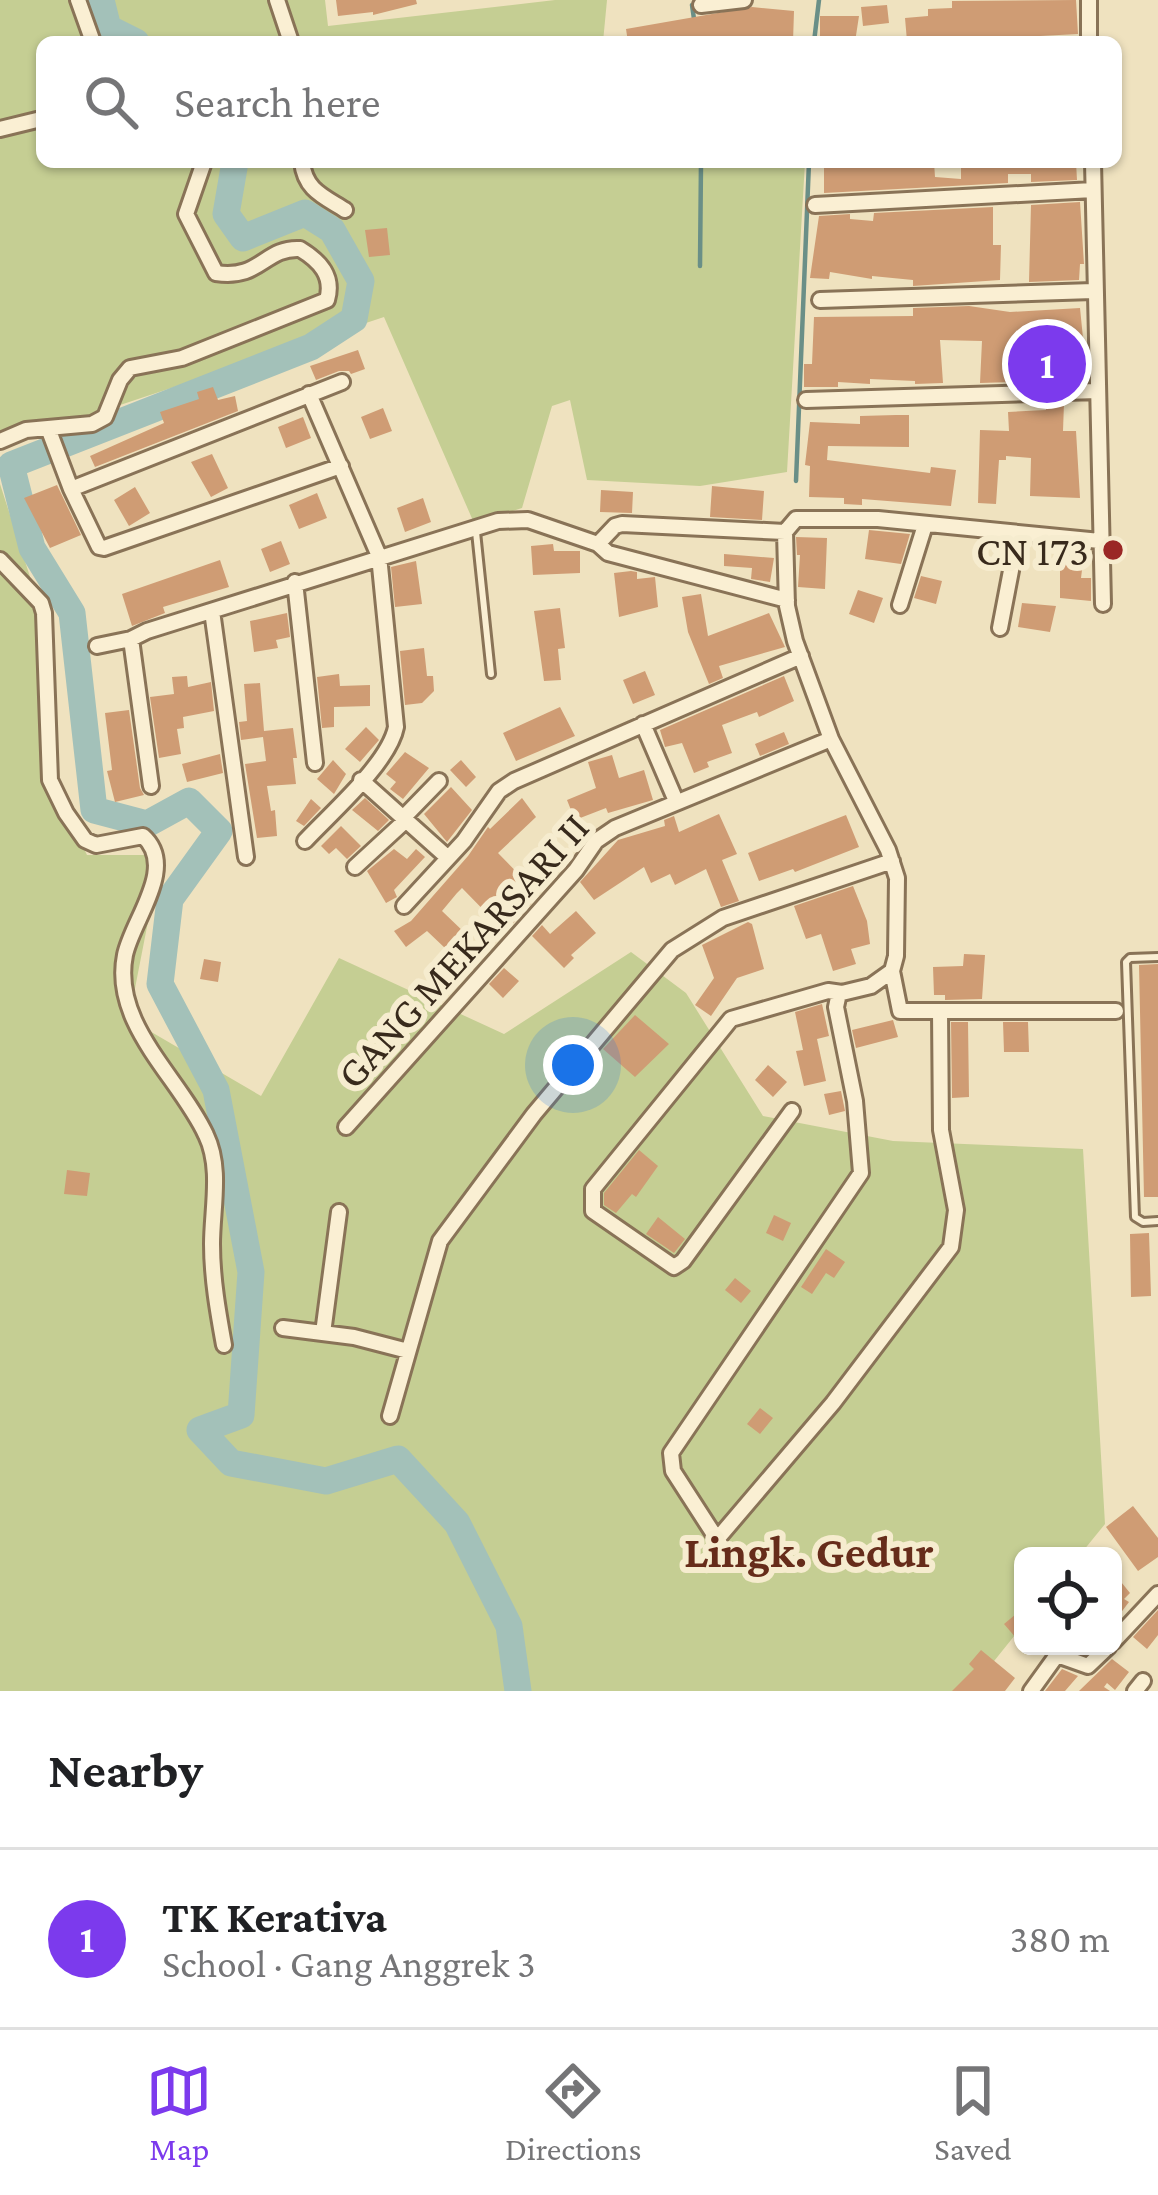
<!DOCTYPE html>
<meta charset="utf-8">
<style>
:root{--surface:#fff;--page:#f2f2f2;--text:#202124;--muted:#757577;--line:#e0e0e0;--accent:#7c3aed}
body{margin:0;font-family:"Crimson Pro",serif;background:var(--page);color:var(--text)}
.controls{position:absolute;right:36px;bottom:36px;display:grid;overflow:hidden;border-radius:18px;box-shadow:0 3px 9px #0004}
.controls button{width:108px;height:108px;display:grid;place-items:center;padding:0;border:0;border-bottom:3px solid var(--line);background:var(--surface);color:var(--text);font:60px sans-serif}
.you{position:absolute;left:573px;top:1065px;width:42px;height:42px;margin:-30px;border:9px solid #fff;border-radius:50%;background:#1a73e8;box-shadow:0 0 0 18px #1a73e833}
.badge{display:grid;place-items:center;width:78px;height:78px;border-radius:50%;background:var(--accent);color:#fff;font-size:39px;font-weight:700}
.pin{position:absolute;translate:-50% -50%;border:6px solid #fff;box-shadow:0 3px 12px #0006}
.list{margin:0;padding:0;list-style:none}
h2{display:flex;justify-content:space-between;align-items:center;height:156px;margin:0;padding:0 48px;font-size:51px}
h2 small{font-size:39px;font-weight:400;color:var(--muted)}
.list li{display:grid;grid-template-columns:78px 1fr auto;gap:36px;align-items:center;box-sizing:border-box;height:180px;padding:0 48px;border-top:3px solid var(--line)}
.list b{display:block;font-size:45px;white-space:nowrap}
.list p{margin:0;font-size:39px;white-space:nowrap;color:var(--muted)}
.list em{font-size:39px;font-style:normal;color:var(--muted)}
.icon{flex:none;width:66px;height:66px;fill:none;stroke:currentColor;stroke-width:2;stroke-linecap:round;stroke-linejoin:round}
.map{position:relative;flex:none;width:1158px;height:1691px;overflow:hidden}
.search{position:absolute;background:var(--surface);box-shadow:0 3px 9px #0004;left:36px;right:36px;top:36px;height:132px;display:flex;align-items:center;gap:30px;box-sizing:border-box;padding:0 42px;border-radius:18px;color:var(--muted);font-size:45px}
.sheet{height:336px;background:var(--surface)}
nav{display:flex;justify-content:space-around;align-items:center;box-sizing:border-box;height:168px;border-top:3px solid var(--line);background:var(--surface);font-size:33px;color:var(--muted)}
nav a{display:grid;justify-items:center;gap:6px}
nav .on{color:var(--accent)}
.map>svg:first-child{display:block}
.green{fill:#c5ce93}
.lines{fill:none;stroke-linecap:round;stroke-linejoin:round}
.stream{stroke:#6a8f87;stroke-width:4.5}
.river{stroke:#a3c1b9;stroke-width:27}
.building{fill:#cf9c74}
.service-casing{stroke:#897357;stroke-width:12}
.minor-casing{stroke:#897357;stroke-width:20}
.service{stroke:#faefd3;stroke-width:6}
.minor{stroke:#faefd3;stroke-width:14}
.poi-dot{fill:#9a2725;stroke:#f6eccf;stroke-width:4.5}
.labels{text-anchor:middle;stroke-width:12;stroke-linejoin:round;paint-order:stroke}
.poi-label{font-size:42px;fill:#382a1c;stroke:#f6eccf;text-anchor:end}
.street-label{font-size:42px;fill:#382a1c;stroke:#f6eccf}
.neighbourhood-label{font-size:45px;font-weight:bold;fill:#662c1a;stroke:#f6eccf}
</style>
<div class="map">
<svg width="1158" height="1691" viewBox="0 0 1158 1691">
<rect width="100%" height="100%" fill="#efe2bf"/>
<!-- green -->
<path class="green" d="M0,0H325L328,26L555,0H607L603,42H42V162H805L787,472L700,486L587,480L570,400L552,406L522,508L474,523L384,317L0,445Z
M0,484L45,623L55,789L87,855H161L129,1019L261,1096L339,958L504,1034L631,952L686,993L763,1116L893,1141L1083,1149L1105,1524L1079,1556H1023V1625L970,1691H0Z"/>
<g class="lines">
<!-- stream -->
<path class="stream" d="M692,5L694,19
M814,42L819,0
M700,266L701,162
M796,481L809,162"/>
<!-- river -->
<path class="river" d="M101,0L108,28L136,42
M235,162L226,214L243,238L305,213L332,230L361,281L354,319L311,347L11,465L32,548L72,613L94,810L147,824L189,801L219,831L170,899L160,984L216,1090L251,1272L241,1415L200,1430L231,1463L326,1481L398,1459L457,1523L509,1626L518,1691"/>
</g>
<!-- building -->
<path class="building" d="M336,0H416L417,4L373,15V12L338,16Z
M1076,0L1078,34L1040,36V42L907,41L905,18L928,16V9L952,8V1Z
M887,5L889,23L863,26L861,7Z
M752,7L794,11L793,42H628L626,29Z
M820,16H859L855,42H820Z
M895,162H934L935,177L961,179V162H1076L1077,180L1031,182V174H1008V183L824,193V168L854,167V163L895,165Z
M1080,202L1084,264H1080L1079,280L1029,282L1031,205Z
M993,207V245H1001L1000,280L913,286V280L872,276V279L830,272L829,279L810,278L819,216L850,214V219L873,221L874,213Z
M387,228L390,255L369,257L365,230Z
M969,306L1010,312L1080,308L1085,358H1076V380L1012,378L1011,382L980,383L982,341L940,340L943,383L915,384V381L870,379V384L838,382V387H804V364H812L814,317L913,316V308Z
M358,350L365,369L351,374L349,371H339L316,380L310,366Z
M213,387L218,400L235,396L238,411L95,467L90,456L164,423L160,412L199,399L197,392Z
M1064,403L1063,431H1076L1080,498L1030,496L1031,458L1006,456V460H999L996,504L978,503L980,430L1009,431L1008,412L1046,410V404Z
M383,408L392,431L370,439L361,417Z
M896,415H909V447L828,446L827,460L930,473L931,467L956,470L951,506L862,499V505L844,504V498L809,497L810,466L805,465L810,422L860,424V416Z
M303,417L311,438L286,448L278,427Z
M212,454L228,488L211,497L191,462Z
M57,485L81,535L50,548L24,498Z
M712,486L764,491L762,520L710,517Z
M135,487L150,513L129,526L114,500Z
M601,490L633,492L632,513L600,512Z
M317,493L327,518L299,529L289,505Z
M423,498L431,522L405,532L397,508Z
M869,530L910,534L901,564L865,559Z
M796,537L827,538L825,589L798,587L800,555H797Z
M281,541L290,564L270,572L261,549Z
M553,544L554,551H580V573L533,575L531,546Z
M1060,551L1084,554L1081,578H1091V601L1060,598Z
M724,554L774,558L770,582L751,579L752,568L724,566Z
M220,560L229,587L163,607L165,613L132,626L122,594Z
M416,561L422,604L395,607L391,567Z
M631,571L637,572V579L655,577L658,607L619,617L614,573Z
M921,576L942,581L936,604L914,598Z
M858,590L883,598L874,623L849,614Z
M701,594L708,636L769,613L785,647L719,666L723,678L709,684L688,632L682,597Z
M1022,603L1056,606L1050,632L1018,627Z
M560,608L565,648L558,649L561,680L544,681L534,611Z
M287,613L290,637L276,640L278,648L254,652L250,621Z
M424,648L427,676H433L434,691L422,703L405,705L400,651Z
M645,671L655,695L633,704L623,680Z
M339,674L340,686L370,685V706L334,707V727L322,728L317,677Z
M187,676L188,687L211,682L214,711L183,717L184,728L177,729L181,754L159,758L150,697L174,694L172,677Z
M784,676L794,701L759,717L757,712L722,725L732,753L707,762L709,767L694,773L682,743L665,747L660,730Z
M260,683L264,731L293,728L297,758H293L296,784L267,786L271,811L275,810L277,836L257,838L245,764L266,761L263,737L241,740L239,722L247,721L244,684Z
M560,707L575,736L516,761L503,733Z
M129,710L140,788L144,795L115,802L107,771L112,770L105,713Z
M366,727L379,740L360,762L345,749Z
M784,732L789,744L760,756L755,744Z
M405,752L429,768L403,799L390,789L396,782L386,774Z
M220,754L223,773L187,782L182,764Z
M612,755L619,778L644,770L653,800L608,813L606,808L575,820L567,800L596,788L588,762Z
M333,760L346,774L334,794L317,779Z
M461,760L476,777L466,787L450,770Z
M451,787L472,810L447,842L424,814Z
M365,798L389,820L378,831L352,810Z
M522,798L536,817L498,853L539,895L505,932L462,888L457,893L442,911L466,934L459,941L476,954L465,967L427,931L406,947L394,931L411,921L468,856L488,827L490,829Z
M311,799L321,808L304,826L296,821Z
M719,814L737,854L722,860L739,901L721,907L706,869L675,885L670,874L651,883L644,867L594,900L580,882L618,840L665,826L664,820L674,816L679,832Z
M846,815L859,847L795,872L793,869L759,881L748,853Z
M341,826L361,846L347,859L336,848L329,854L321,846Z
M394,849L407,859L416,849L425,857L394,890L397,897L386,903L367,871Z
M853,886L867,921L870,944L851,949L856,964L833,971L821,934L806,939L794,906Z
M576,911L596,933L571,955L574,958L564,968L532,936L542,925L550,934Z
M748,922L752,924L764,969L737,978L711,1016L695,1005L714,978L702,945Z
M964,954L985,955L982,999L945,1000V995H934L933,967L963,966Z
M204,959L221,962L218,982L200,979Z
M1158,964V1197H1144L1139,965Z
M504,968L519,981L503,998L489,984Z
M822,1004L829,1036L817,1039L826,1081L804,1086L796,1051L803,1050L795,1012Z
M635,1015L669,1044L635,1077L603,1049Z
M893,1020L898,1037L856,1048L852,1030Z
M951,1022H968L969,1097L952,1098Z
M1003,1022H1028L1029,1052H1004Z
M768,1065L787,1082L773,1097L755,1080Z
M841,1091L845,1111L829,1115L824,1094Z
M639,1150L658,1166L636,1197L632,1194L616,1213L604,1205V1193Z
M67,1170L90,1173L87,1196L64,1194Z
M774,1215L791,1223L783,1241L766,1233Z
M658,1217L685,1239L674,1253L646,1234Z
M1149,1233L1151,1296L1131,1297L1130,1234Z
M826,1249L845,1262L834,1278L826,1273L812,1294L801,1287Z
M735,1278L751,1291L741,1303L725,1290Z
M760,1408L773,1418L760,1434L747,1424Z
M1133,1506L1158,1538V1557L1138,1571L1106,1527Z
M1113,1572L1130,1593L1124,1599L1129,1602L1113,1623Z
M1158,1610V1635L1147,1649L1133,1637Z
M1016,1614L1023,1622V1646L1004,1624Z
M981,1650L1015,1678L1005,1691H952L974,1669L969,1664Z
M1112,1659L1129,1672L1115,1690L1107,1683L1104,1687L1110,1691H1079Z
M1062,1669L1078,1676L1065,1691H1045Z"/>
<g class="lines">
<!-- service casing -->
<g class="service-casing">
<path id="service" d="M476,532L491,674
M1158,957L1130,958L1126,962L1135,1217L1143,1222L1158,1221"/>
</g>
<!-- minor casing -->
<g class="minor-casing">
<path id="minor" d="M78,0L93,42
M277,0L291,42
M701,5L744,0
M1089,42V0
M0,129L41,119
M302,162C305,190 323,196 345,210
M1093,162L1103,604
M815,205L1093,190
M820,300L1093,291
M806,400L1097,391
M48,428L71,489
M0,441L26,430L92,424L105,417L120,380L130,368L182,358L327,300C334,276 320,261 300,249C264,247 261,280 216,273L186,214L204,162
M341,466L104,548L99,547L71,489L342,382
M598,544L615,526L622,524L785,532
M0,560L41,603L44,613L50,780L66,813L85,840L96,845L143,836C178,867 132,920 125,955C111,1024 180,1078 206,1135C222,1168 212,1209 212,1244C212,1278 218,1312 224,1345
M295,582L315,763
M900,605L925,525
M212,611L246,857
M1000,628L1018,534
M97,646L131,639
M643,724L676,801
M361,780L447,857
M151,786L131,639L147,631L498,521L528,520L598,544L608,553L787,600
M403,818L439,781
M305,841C331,813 389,763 396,727L379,556L309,394
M355,867L405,821
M404,906L464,841L499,791L514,781L801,656
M892,971L900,1011H1116
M792,1111L683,1261L674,1267L593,1211V1189L731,1019L828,991L842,993L871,986L892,971L896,956L897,878L888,850L831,739L795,641L787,606L785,532L796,519H878L1100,541
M346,1127L576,870L596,841L615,828L831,739
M283,1328L354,1337L408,1351
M323,1333L339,1212
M390,1416L440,1241L534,1114L672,950L723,918L892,861
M719,1537L833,1403L951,1247L956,1210L941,1130L940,1011
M724,1550L673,1471L671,1453L861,1173L855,1101L836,1007L839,993
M1113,1642L1158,1594
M1031,1691L1057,1655L1088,1666L1109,1646
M1135,1691L1143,1681"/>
</g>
<!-- service -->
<use href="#service" class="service"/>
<!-- minor -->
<use href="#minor" class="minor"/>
</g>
<!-- markers -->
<circle class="poi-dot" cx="1113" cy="550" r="12"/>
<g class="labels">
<!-- poi labels -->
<g class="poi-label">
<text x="1089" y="565">CN 173</text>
</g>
<!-- street labels -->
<g class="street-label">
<text transform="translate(462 950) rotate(-48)" y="15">GANG MEKARSARI II</text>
</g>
<!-- neighbourhood labels -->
<g class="neighbourhood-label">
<text x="809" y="1567">Lingk. Gedur</text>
</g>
</g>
</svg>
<div class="controls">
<button><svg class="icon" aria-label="locate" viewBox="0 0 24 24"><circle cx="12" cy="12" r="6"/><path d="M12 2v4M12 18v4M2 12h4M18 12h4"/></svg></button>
</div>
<div class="you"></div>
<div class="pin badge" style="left:1047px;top:364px">1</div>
<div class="search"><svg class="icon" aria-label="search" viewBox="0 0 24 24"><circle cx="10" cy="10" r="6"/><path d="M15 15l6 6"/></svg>Search here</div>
</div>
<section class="sheet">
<h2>Nearby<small></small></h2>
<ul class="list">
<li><span class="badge">1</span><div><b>TK Kerativa</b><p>School · Gang Anggrek 3</p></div><em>380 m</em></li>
</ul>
</section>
<nav>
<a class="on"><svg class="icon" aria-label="map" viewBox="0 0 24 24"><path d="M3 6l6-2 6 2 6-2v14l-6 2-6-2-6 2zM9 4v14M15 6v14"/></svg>Map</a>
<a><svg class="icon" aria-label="directions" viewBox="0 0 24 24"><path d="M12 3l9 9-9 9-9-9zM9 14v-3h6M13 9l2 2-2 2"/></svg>Directions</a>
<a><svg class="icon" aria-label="saved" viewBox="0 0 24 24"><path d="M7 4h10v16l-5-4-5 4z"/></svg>Saved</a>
</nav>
